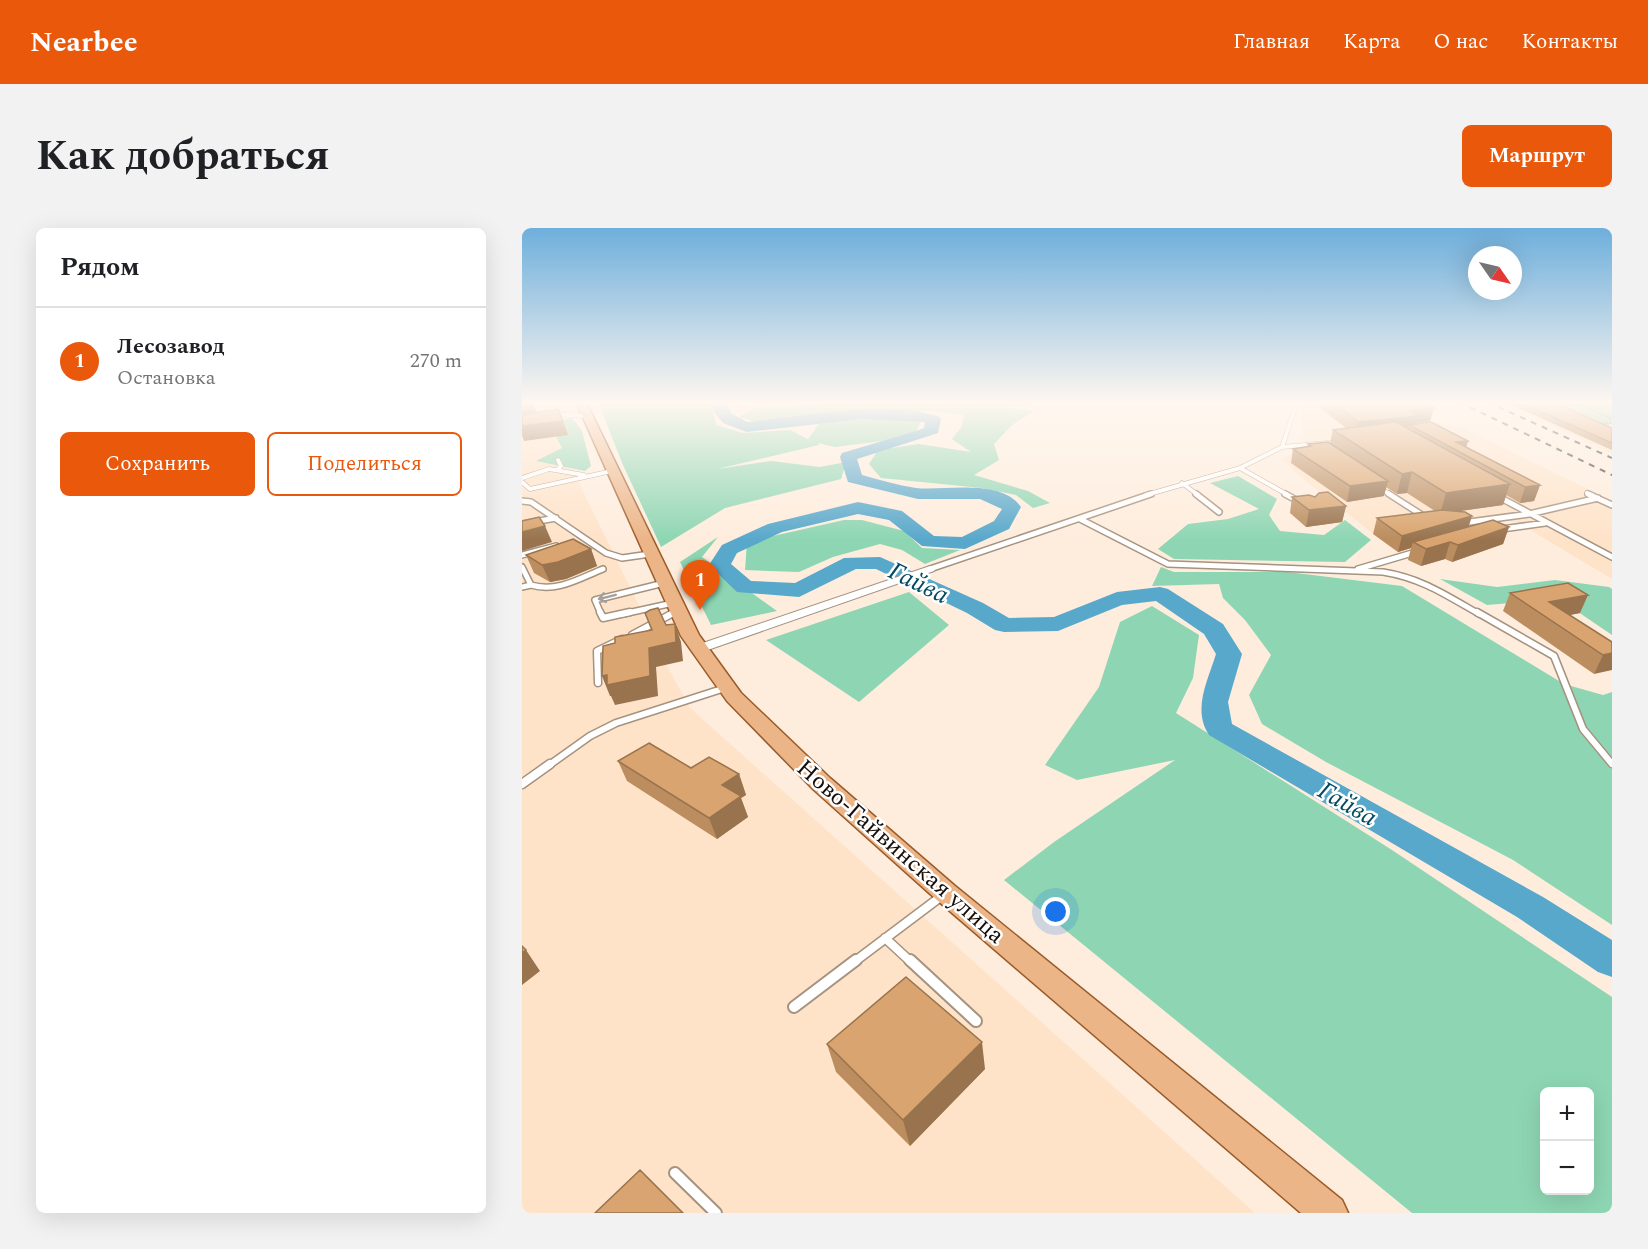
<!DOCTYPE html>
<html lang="ru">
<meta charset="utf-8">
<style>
:root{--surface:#fff;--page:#f2f2f2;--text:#202124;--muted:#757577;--line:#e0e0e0;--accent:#ea580c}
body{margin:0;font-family:Spectral,serif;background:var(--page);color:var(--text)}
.controls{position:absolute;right:18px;bottom:18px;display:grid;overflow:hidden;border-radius:9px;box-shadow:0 6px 24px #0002}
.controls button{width:54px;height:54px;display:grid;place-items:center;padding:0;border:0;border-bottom:2px solid var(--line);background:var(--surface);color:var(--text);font:30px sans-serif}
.compass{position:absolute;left:946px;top:18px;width:54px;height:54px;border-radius:50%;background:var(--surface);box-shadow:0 6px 24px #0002;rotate:124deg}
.you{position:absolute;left:534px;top:684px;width:21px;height:21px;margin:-15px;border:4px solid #fff;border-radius:50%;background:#1a73e8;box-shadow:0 0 0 9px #1a73e833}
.badge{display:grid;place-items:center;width:39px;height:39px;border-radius:50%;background:var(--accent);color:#fff;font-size:20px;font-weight:700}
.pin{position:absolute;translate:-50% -50px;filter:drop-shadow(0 2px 3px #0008)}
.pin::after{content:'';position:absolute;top:32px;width:21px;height:18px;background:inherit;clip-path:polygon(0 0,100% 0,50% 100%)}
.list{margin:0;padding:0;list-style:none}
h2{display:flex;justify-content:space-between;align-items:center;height:78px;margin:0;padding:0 24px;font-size:26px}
h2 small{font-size:20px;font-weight:400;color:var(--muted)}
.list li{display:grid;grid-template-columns:39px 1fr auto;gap:18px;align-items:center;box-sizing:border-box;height:108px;padding:0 24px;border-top:2px solid var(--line)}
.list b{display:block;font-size:22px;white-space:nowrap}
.list p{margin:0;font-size:20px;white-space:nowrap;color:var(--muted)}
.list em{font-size:20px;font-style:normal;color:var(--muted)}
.actions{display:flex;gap:12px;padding:18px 24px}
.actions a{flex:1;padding:14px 0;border:2px solid var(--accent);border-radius:9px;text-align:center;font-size:21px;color:var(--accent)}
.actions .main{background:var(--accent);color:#fff}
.map{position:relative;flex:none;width:1090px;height:985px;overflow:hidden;border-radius:9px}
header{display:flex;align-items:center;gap:36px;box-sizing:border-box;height:84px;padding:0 30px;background:var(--accent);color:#fff}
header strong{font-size:28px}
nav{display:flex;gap:33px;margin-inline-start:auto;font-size:21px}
.intro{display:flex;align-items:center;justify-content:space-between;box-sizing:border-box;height:144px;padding:0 36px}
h1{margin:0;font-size:42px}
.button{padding:15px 27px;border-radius:9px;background:var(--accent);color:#fff;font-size:21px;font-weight:700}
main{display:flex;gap:36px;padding:0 36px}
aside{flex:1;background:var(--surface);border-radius:9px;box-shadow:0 6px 24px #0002}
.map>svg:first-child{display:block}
.built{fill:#fee3c9}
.green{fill:#8ed6b3;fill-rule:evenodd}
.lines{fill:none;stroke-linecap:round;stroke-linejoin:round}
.river{fill:#58a8cb;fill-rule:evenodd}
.lane-far4-casing{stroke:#a5927f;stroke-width:5}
.lane-far3-casing{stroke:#a5927f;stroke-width:8}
.lane-far2-casing{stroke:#a5927f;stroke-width:9}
.lane-far1-casing{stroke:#a5927f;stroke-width:11}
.lane-casing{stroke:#a5927f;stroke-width:14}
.street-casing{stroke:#a5927f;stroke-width:2}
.primary-casing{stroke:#9a5b29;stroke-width:3}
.path{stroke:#877b70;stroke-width:1.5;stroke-dasharray:2 1.5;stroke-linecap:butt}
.lane-far4{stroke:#fff;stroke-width:4}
.lane-far3{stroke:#fff;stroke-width:5}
.lane-far2{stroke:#fff;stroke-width:6}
.lane-far1{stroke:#fff;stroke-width:8}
.lane{stroke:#fff;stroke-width:10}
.street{fill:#fff;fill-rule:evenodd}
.primary{fill:#ecb588;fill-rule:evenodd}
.rail{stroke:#2f2720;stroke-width:2;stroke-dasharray:6 6;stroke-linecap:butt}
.wall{fill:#bb8d5f}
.shaded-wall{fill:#98734e}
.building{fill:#d9a46f;stroke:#98734e;stroke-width:1.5}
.oneway{stroke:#a29f9d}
.labels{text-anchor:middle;stroke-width:5;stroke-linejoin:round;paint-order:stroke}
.street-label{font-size:24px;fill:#17100a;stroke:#fff}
.water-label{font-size:26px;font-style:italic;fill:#044b63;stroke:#fff}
</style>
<header>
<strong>Nearbee</strong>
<nav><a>Главная</a><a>Карта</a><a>О нас</a><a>Контакты</a></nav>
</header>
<div class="intro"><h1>Как добраться</h1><a class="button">Маршрут</a></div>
<main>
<aside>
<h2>Рядом<small></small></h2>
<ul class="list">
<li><span class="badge">1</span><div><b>Лесозавод</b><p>Остановка</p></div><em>270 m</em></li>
</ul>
<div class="actions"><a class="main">Сохранить</a><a>Поделиться</a></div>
</aside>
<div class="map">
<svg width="1090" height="985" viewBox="0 0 1090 985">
<rect width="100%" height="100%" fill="#feeddd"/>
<!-- built -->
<path class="built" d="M782,174H875L915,196L935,197L1090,273V351L995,294L982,293L971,299L944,304L876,325L776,247L760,230L788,218L777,210L781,209L780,178Z
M979,174H1033L1085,197L1090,196V226Z
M0,197L29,198L129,402L136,421L168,480L733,985H0Z"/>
<!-- green -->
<path class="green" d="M76,174H189L194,197L221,205L268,202L286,211L297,196C332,190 365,190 399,194L391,209L313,219L296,215L297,217L195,241L249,233L298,239L324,234L319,251L203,280L139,319L101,237Z
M322,174H525L484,179L512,183L490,197L472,216L477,232L452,247L506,263L528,275L511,280L494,267L460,260L359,250L347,236L356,222L397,216L449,224L430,211L440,198L442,187L408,183L338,184L239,195L217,189L232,180Z
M1033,174H1090V196L1085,197Z
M50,190L60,203L69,238L63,243L14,233L40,220L27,195Z
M716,248L755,271L747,287L758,303L802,307L823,292L849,312L823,334L652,331L636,321L666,296L706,291L737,281L688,255Z
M322,292H340L382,303L400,320L438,322L403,336L380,322L358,316L311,329L277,344L223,342L225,314Z
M196,309L180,329L255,383L189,397L158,334Z
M639,339L652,344H766L880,358L1042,456L1081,467L1090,464V697L991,632L804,534L740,496L727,467L749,427L723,392L701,370L697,356L630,358Z
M918,351L975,359L1033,352L1087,359L1090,361V407L1037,371L965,377Z
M387,364L427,397L337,474L244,412Z
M630,378L677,407L671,450L654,485L870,622L1090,769V985H890L482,652L532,614L653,532L555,552L523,537L577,459L598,394ZM1023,864H1068V962H1023Z"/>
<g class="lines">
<!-- river -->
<path class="river" d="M190,174H204L209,185L225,194C288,188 354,172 416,188L419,191L416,205L335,231L340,247C358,252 375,257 394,260C423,263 479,250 499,279L487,301L443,321L400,318L367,292L336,286L260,304L215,325L209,336L229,353L273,355L322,330L358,329L461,375L487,390L532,389L595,364L638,359L646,361L701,396L720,426L706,474L710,496L1021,669L1090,712V749L1076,744L995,689L687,507C670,482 686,452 694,426L682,406L634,373L600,377L536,403L482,404L473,402L445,385L354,341H334L277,369L215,364L187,337L200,317L246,296L336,274L380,283L412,308L440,309L472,293L480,281L458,271H396L326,254L318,229L320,225L394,203L402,200L403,194L340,191L225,204L201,195L193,185Z"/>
<!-- lane-far4 casing -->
<g class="lane-far4-casing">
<path id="lane-far4" d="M30,186L64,188
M760,219L817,214
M718,240L766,267
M35,242L39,238L36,232
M0,250L27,241L62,247
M0,254L8,261L90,243
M660,255L676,267
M856,259L869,267
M1065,265L1070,267
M624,267L718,240L760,219L775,174"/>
</g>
<!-- lane-far3 casing -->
<g class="lane-far3-casing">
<path id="lane-far3" d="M674,266L697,284
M763,266L778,274
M867,266L903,289
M1066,266L1090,277
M977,269L1090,329
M0,273L9,274L84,325L100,330L128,326
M558,291L646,336L861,344C899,350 924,367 957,386
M940,295L1007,286L1076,270
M0,296L34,290
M980,301L1023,295
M0,327L34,318
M0,339L9,357L0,359
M408,341L629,266
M836,341L897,323
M9,357C35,365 58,350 81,341
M79,386L73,372L142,355
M101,386L151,375
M150,386L155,383"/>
</g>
<!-- lane-far2 casing -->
<g class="lane-far2-casing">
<path id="lane-far2" d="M78,384L81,390L108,384
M955,384L1032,428L1061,501L1090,536
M110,407L153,384
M76,455L75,423L100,411
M26,538L68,508L94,495L203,460"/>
</g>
<!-- lane-far1 casing -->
<g class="lane-far1-casing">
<path id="lane-far1" d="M0,556L28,536
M363,710L389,734
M332,734L421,667"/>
</g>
<!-- lane casing -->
<g class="lane-casing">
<path id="lane" d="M388,732L454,793
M272,779L334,732
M153,945L194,985"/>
</g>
<!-- street casing -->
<g class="street-casing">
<path id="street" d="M408,338L413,341L412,343L180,424H172L170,421L172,418Z"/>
</g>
<!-- primary casing -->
<g class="primary-casing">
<path id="primary" d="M54,174H64L177,407L219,465L308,550L433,658L820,972L826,985H779L415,672L292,562L205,473L159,408Z"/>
</g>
<!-- path -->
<path class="path" d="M1052,174L1090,191
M1071,181L1090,178
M1077,196L1090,195"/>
<!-- lane-far4 -->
<use href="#lane-far4" class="lane-far4"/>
<!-- lane-far3 -->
<use href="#lane-far3" class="lane-far3"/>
<!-- lane-far2 -->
<use href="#lane-far2" class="lane-far2"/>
<!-- lane-far1 -->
<use href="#lane-far1" class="lane-far1"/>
<!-- lane -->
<use href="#lane" class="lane"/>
<!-- street -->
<use href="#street" class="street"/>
<!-- primary -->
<use href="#primary" class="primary"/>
<!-- rail -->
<path class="rail" d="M937,174L1090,247
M965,174L1090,230"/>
</g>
<!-- wall -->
<path class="wall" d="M799,174H901L912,180L908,193L894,195V196L946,213L944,219L1018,257L1012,273L998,275L984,267L981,277L935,283L946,299H987L981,316L930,334L923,331L899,338L886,332L889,320L876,324L851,306L855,290L913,283L885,265L875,266L864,259L862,268L825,274L769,235L771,221L785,219L786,216L808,215L811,202L824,200L798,180Z
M983,174H1031L1090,200V222Z
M770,269L824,278L820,294L784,299L768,285Z
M69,321L75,338L44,351L28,354L12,345L4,327Z
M988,365L1058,385L1048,387L1090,414L1072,446L981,383Z
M96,533L217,546L224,567L219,570L226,589L195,611L105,553Z
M305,816L463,841L388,918L314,844Z"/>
<!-- shaded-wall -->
<path class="shaded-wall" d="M12,177L17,190L0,195V180Z
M912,180L908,193L894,195L893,200L887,197L885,202L833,208L836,194L886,182Z
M41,193L46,207L2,213L0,207V198Z
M946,213L942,226L934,214Z
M890,244L885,265L875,266L880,246Z
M866,253L862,268L825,274L828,258Z
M988,256L981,277L918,286L924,265Z
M1018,257L1012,273L998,275L1003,259Z
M824,278L820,294L784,299L787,282Z
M950,288L945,304L891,314L889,320L876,324L880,308Z
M23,298L30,314L0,323V304Z
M987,299L981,316L930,334L936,317Z
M928,314L923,331L899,338L904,321Z
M69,321L75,338L44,351L28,354L20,337Z
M1066,367L1058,385L1027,391V374Z
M153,396L159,414L161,433L134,439L136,468L93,477L89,468H88L80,448L127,420Z
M1090,425V442L1072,446L1081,427Z
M217,546L224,567L219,570L226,589L195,611L187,590L200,557Z
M4,722L18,743L0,757V725Z
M460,814L463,841L388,918L381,892Z"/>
<!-- building -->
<path class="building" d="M0,174L1,175L12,177L0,180Z
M810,174H901L912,180L886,182L896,188L836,194Z
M997,174H1031L1090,200V215Z
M36,181L41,193L0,198V187Z
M874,194L988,256L924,265L890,244L880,246L811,202Z
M909,194L946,213L934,214L1018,257L1003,259L887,197Z
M806,214L866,253L828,258L771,221L789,218L786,216Z
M806,264L824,278L787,282L770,269L787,267L793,269L797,265Z
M920,282L943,284L950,288L880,308L855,290Z
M17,289L23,298L0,304V293Z
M971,292L987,299L936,317L928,314L904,321L891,314Z
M51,311L69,321L36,334L20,337L4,327Z
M1046,355L1066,367L1027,374L1090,414V425L1081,427L988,365Z
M136,380L144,397L153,396L154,414L127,420L128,448L85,457V447L80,448L81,418L93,415V409L130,402L123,385L128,382Z
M127,515L169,540L187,529L217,546L200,557L219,568L187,590L96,533Z
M0,718L4,722L0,725Z
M384,749L460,814L381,892L305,816Z
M118,942L161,985H73Z"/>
<!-- one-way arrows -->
<defs><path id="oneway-shaft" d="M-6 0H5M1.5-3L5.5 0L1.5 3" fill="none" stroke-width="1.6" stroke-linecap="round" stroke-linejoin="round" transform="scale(1.5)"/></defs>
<use class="oneway" href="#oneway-shaft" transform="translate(85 369) rotate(166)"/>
<!-- sky -->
<linearGradient id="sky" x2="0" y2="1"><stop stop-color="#6eafdc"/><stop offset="0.56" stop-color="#fff7f0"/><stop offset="1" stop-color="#fff7f0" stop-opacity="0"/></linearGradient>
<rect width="1090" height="312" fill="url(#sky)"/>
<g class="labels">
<!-- street labels -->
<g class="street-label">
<text transform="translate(379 623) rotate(41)" y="8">Ново-Гайвинская улица</text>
</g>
<!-- water labels -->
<g class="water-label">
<text transform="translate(397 354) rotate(26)" y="9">Гайва</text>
<text transform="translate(826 575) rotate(30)" y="9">Гайва</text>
</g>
</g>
</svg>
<div class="controls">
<button>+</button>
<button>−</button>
</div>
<svg class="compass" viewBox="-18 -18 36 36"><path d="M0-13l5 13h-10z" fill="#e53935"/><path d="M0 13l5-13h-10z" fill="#757577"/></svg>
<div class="you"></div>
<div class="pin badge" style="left:178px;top:382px">1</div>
</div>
</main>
